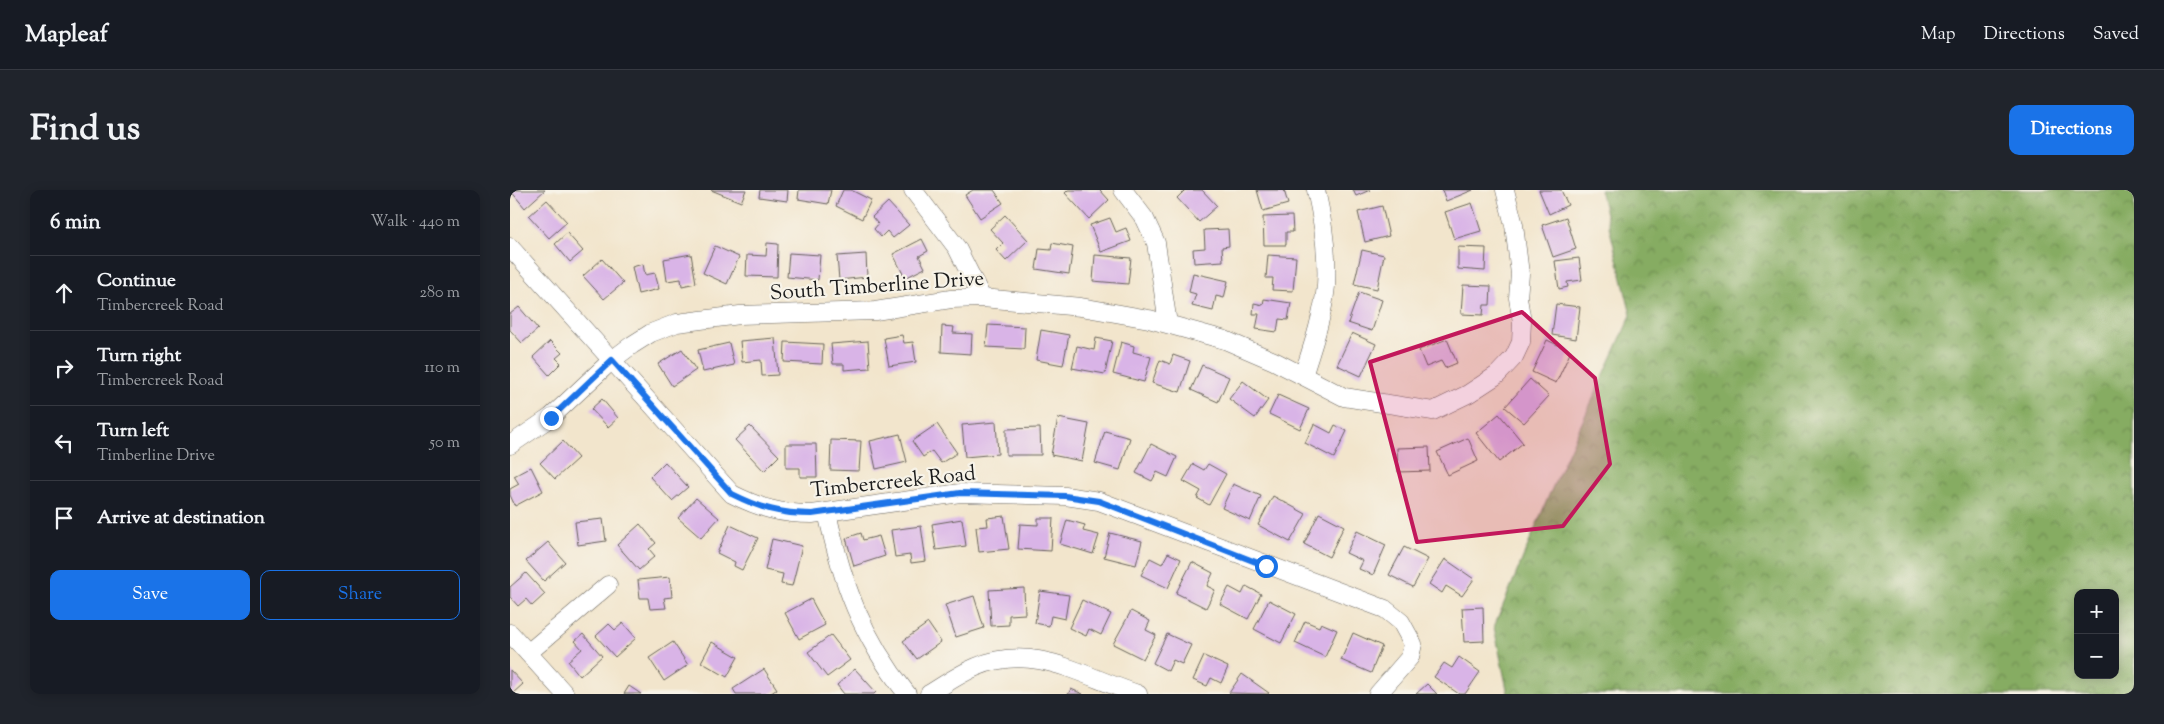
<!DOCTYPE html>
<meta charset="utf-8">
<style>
:root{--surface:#171b24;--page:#20242c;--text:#f1f3f6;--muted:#9ea1a6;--line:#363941;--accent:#1a73e8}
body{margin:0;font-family:"Sorts Mill Goudy",serif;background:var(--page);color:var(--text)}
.controls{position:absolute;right:15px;bottom:15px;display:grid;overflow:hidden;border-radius:10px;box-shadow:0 2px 12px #0003}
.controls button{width:45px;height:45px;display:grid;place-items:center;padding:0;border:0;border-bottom:1px solid var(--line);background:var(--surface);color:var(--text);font:25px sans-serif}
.stop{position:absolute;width:15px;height:15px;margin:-11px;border:4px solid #1a73e8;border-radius:50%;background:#fff}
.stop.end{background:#1a73e8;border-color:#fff;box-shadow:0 1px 5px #0008}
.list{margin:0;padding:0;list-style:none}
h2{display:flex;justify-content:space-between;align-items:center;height:65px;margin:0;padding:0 20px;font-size:21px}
h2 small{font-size:16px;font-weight:400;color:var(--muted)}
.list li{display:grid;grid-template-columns:32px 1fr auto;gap:15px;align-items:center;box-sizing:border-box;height:75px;padding:0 20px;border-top:1px solid var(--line)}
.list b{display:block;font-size:19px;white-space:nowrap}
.list p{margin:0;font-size:16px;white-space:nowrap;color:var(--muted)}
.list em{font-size:16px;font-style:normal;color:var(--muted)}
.actions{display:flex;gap:10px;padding:15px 20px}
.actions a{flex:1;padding:11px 0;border:1px solid var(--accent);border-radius:10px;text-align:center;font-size:18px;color:var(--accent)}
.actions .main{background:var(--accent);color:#fff}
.icon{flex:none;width:28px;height:28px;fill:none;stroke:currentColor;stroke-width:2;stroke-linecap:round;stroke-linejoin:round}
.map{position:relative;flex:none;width:1624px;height:504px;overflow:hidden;border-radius:10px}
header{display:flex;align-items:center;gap:30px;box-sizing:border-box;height:70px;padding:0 25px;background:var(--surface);border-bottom:1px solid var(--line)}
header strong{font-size:24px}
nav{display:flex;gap:28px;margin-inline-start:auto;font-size:18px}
.intro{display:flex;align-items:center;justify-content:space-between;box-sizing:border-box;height:120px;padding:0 30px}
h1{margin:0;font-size:35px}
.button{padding:12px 22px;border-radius:10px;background:var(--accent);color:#fff;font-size:18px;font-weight:700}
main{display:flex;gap:30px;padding:0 30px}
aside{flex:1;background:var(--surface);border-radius:10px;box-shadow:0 2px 12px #0003}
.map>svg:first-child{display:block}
.forest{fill:url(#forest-crowns);stroke:#51643f;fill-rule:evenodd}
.building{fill:#d9b4e7}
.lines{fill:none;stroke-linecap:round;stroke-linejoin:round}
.minor-casing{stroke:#67625a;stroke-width:19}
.minor{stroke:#fff;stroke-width:18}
.route{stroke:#1a73e8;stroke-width:6}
.marked{fill:#c2185b;fill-opacity:0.2;stroke:#c2185b;stroke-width:4;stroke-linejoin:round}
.labels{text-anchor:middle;stroke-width:4.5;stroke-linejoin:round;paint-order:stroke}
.street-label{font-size:21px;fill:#1c1c1c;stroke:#f7f3e8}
</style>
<header>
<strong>Mapleaf</strong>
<nav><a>Map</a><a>Directions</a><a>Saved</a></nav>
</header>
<div class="intro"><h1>Find us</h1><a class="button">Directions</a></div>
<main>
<aside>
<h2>6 min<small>Walk · 440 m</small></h2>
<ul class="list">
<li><svg class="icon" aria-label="ahead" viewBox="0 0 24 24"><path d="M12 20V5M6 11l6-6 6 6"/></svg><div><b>Continue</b><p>Timbercreek Road</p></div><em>280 m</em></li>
<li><svg class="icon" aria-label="right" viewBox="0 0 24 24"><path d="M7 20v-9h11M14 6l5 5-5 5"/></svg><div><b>Turn right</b><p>Timbercreek Road</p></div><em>110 m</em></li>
<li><svg class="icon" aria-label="left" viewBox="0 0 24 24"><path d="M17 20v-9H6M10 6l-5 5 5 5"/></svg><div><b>Turn left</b><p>Timberline Drive</p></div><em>50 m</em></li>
<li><svg class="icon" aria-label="arrive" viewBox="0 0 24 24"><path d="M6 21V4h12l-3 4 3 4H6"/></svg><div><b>Arrive at destination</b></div></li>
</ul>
<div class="actions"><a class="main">Save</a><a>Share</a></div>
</aside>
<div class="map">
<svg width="1624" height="504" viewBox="0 0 1624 504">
<defs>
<pattern id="forest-crowns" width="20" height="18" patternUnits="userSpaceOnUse" patternTransform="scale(1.25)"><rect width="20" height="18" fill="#86ac62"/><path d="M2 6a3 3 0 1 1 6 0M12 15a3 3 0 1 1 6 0" fill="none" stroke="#6d8b50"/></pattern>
</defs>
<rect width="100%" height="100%" fill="#f7f3e8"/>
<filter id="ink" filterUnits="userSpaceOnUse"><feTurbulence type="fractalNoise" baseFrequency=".02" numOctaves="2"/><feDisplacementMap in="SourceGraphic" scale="10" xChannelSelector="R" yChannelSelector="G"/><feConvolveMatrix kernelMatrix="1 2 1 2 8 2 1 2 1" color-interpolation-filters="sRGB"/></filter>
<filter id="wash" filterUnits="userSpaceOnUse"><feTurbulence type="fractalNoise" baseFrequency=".0096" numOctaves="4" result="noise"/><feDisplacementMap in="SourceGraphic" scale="20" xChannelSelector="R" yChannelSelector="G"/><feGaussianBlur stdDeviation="1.12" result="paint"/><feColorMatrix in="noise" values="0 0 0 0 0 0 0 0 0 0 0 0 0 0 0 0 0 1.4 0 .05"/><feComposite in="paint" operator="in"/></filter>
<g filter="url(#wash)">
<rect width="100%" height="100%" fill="#f2e5cc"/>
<!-- forest -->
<path class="forest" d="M1090,0H1624V504H998L984,437L1039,305L1121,125ZM1568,403H1605V485H1568Z"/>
<g id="blocks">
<!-- building -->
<path class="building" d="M0,0H35L15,18Z
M201,0H236L231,12Z
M250,0H278L277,11L249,7Z
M289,0H321L318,14L288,9Z
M333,0H341L361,10L352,29L326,16Z
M463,0H484L493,13L470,28L455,5Z
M558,0H590L599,10L579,29L555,3Z
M675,0H692L707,16L689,32L667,8Z
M747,0H774L778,14L753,21Z
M843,0H860L846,6Z
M932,0H963L936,11Z
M1029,0H1051L1058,15L1039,24Z
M37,10L57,32L39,48L19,26Z
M378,12L399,35L383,48L377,41L371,47L364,39L368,34L362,27Z
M962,13L971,41L944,49L935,22Z
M872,16L879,46L855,52L848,22Z
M495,25L518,50L496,71L486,60L493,53L480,39Z
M782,26L783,42H776V55H754L753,27Z
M1056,27L1066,59L1043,67L1032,35Z
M600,28L606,42L616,38L621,51L591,62L580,35Z
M718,39L719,56L712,57L713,71L684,73L683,59L695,58L694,40Z
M57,43L73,61L60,72L45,54Z
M412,49L418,61L409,66L415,78L395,88L383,64Z
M257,53L268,54L267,87L236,86L237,65L256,66Z
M542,53L563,57L559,84L526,79L529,59L541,60Z
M205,56L229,67L217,94L193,83Z
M948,57L976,58L975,81L948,79Z
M852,60L874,65L867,99L844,94Z
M279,63L310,65L308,90L277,87Z
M181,64L186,93L172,96L171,89L157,91L154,69Z
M356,64L357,87L329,90L327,66Z
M585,65L621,68L618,94L583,91Z
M758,65L786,67L783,101L762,100L763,88H756Z
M1069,68L1072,90L1057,92L1058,97L1049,99L1045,71Z
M92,69L113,93L94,109L73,86Z
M133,74L135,85L145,83L149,99L128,104L122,77Z
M683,83L718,91L714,108L706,106L703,121L682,116L686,104L679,102Z
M953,95L981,96L980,115H974L973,125L951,124Z
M849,102L872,110L862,141L838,133Z
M754,109L781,113L778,130L769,129L767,142L746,139L749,124H743L744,113L753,115Z
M1046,114L1070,117L1066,149L1042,145Z
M9,117L28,139L12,153L0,140V124Z
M478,135L515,137L514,159L476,157Z
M432,136L444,137L443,143L462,144L461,164L431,162Z
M531,140L559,145L553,175L526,170Z
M842,143L866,154L851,186L827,175Z
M392,145L394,153L403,152L406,172L379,176L374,148Z
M265,148L268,185L252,186L251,170L232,172L230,151Z
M586,148L602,151L595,184L562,178L567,156L584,160Z
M937,149L947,173L935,178L931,171L916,177L909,160Z
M1037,150L1061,161L1046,193L1022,182Z
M40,151L52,163L46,168L51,173L39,185L23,167Z
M358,151L360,178L334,180V174H323L321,154Z
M275,152L313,154L312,174L274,172Z
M611,152L624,156L623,162L641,167L634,192L603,184Z
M219,153L224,175L193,182L188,160Z
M172,159L186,180L162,196L148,174Z
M663,165L680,171L670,202L642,193L650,170L660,174Z
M692,175L719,187L708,212L681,200Z
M1020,189L1039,206L1014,233L995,217Z
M733,191L758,210L745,228L719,209Z
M768,205L799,219L790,239L759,224Z
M92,209L108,228L98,237L81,219Z
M989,224L1013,253L989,272L966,243Z
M548,228L579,234L572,271L541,265Z
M486,232L488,264L455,267L452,235Z
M427,234L447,263L431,273L422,261L413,267L402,251Z
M804,234L821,243L825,235L837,241L824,268L795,253Z
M240,236L269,266L254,281L225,250Z
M530,238L531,265H496V239Z
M595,241L620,248L610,280L585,273Z
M390,244L397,272L366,279L360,251Z
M958,248L968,271L938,285L927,262Z
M321,250L351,251L349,281L320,280Z
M53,251L68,268L45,289L30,273Z
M276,254H306L307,287H290V278H276Z
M641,254L667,267L658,287L647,282L642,291L626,283Z
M919,257L920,281L888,282L887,258Z
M155,272L178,297L162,311L140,287Z
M683,274L694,280L698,274L716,284L699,315L687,308L691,301L673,291Z
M21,277L33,301L5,316L0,305V299L9,294L4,286Z
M723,294L751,306L740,331L712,318Z
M763,306L796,324L780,352L748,335Z
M186,308L209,328L191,348L168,328Z
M809,323L834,336L819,367L794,354Z
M494,326L499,359L469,362L466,337L478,336L477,328Z
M528,328H543L541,361L508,359L510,334L528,335Z
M93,329L96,351L68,355L65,332Z
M452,329L456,356L426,360L422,334Z
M557,330L575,335L573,341L589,345L583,364L550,354Z
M130,334L146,353L139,359L145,366L129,380L107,355Z
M220,335L248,348L232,380L224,376L225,372L207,363Z
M411,336L416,371L401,373L400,365L385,367L381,340Z
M847,341L876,355L863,385L849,379L853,371L836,363Z
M351,343L353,350L369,346L375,366L344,376L336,348Z
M600,343L632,351L626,375L594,367Z
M262,349L292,356L282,396L271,394L273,384L255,380Z
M38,352L55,372L34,391L16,371Z
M894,357L918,369L903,397L879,385Z
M658,363L671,369L658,398L631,385L640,368L652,374Z
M935,369L964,389L952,406L936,396L932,403L919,394Z
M682,372L703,383L697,396L705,400L696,418L666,403Z
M16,383L35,404L22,416L16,409L8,416L0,407V397Z
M160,387L162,407L154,408L156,418L140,419L138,408H130L128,390Z
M736,396L751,404L738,429L710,414L719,397L732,404Z
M514,398L515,424L499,425V435L481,436L479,400Z
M530,401L559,405L555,429L541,426L539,436L525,433Z
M464,406L474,438L446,447L435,415Z
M301,409L315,435L289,449L275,423Z
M572,410L601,424L591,445L579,439L576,446L559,438Z
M759,410L786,424L771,453L744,439Z
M973,417L974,451L954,452L952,418Z
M621,421L640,431L636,440L646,445L633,469L603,454Z
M795,431L809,437L811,433L827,440L815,467L785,453Z
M113,433L126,448L105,467L86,446L99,434L105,440Z
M418,433L431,452L407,469L393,451Z
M843,443L872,456L861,483L831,470Z
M73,444L92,466L70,486L58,471L72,459L65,451Z
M657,444L681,455L672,474L663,470L658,481L643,473Z
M321,445L340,470L317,487L298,462Z
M163,452L178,475L154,491L139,468Z
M202,452L228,467L217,487L191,472Z
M694,466L718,477L711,493L701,488L697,496L683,490Z
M949,467L970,482L955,504H949L924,487L934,473L942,478Z
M254,479L267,499L260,504H226L223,499Z
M345,479L366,502L364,504H334L327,495Z
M0,480L13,494L2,504H0Z
M732,484L759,503L758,504L719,503Z
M917,494L927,504H906Z
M119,496L131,504H114Z
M561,499L573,504H558Z"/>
</g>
</g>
<g filter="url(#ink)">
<use href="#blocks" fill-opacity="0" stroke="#67625a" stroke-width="1"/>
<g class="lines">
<!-- minor casing -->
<g class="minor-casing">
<path id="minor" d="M403,0L447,58L472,108
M613,0L635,29L646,53L658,134
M0,57L222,304C250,318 270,324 302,324L450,303L555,306L589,311L875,419L891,432L903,454L900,467L868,504
M793,186C802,158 813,126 816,96C818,64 813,31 806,0
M0,255L41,227L102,170L122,155L141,143L167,133L230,125L365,121L441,109L472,108L571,117L639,129L715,150L764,171L834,207L923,221L958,204L987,185L1004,167L1011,152L1012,132L1008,108L1010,84L1004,35L995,0
M317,322C332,393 351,446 397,504
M0,443L55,504
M18,463L98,395
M419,504C434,495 449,484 466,477C525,452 573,487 628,504"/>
</g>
<!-- minor -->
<use href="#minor" class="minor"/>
</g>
</g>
<g class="lines" filter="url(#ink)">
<!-- route -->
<path class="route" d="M41,228L102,170L222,304C250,318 270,324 302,324L450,303L555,306L589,311L756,376"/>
</g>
<!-- marked area -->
<path class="marked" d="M1012,122L1085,188L1100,274L1053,336L907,352L860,172Z"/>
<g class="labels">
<!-- street labels -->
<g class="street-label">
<text transform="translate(367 95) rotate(-4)" y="7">South Timberline Drive</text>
<text transform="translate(383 291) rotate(-6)" y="7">Timbercreek Road</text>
</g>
</g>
</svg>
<div class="controls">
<button>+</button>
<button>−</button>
</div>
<div class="stop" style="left:756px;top:376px"></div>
<div class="stop end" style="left:41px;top:228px"></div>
</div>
</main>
